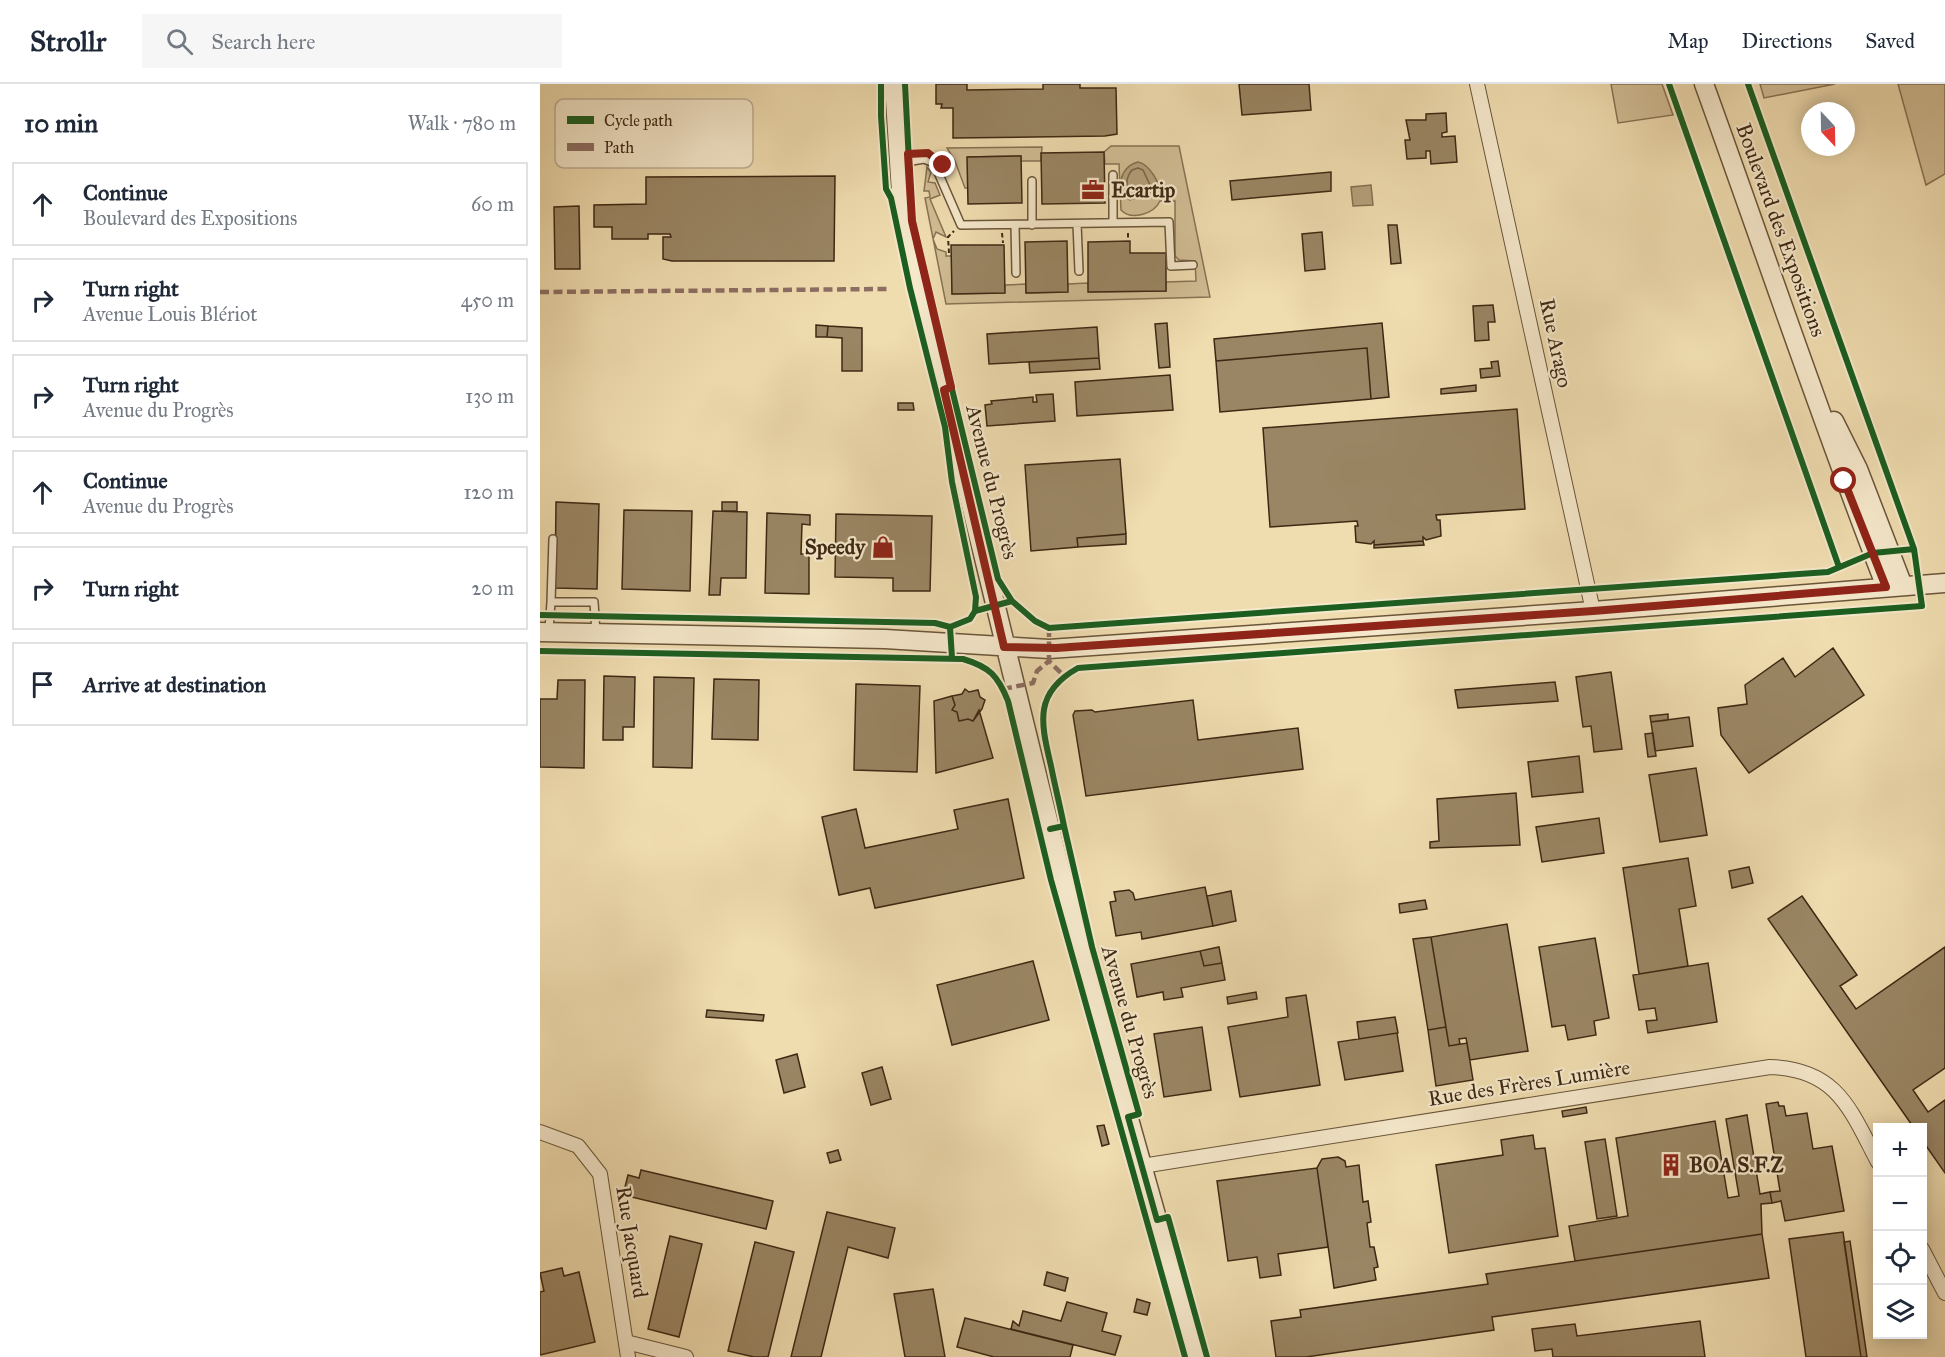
<!DOCTYPE html>
<meta charset="utf-8">
<style>
:root{--surface:#fff;--page:#f6f6f7;--text:#1f2937;--muted:#747a83;--line:#e0e1e3}
body{margin:0;font-family:"IM FELL Great Primer",serif;background:var(--page);color:var(--text)}
.controls{position:absolute;right:18px;bottom:18px;display:grid;overflow:hidden;border-radius:0px;box-shadow:0 3px 15px #0003}
.controls button{width:54px;height:54px;display:grid;place-items:center;padding:0;border:0;border-bottom:2px solid var(--line);background:var(--surface);color:var(--text);font:30px sans-serif}
.compass{position:absolute;left:1261px;top:18px;width:54px;height:54px;border-radius:50%;background:var(--surface);box-shadow:0 3px 15px #0003;rotate:158deg}
.stop{position:absolute;width:18px;height:18px;margin:-14px;border:4px solid #8f2418;border-radius:50%;background:#fff}
.stop.end{background:#8f2418;border-color:#fff;box-shadow:0 2px 6px #0008}
.list{margin:0;padding:0;list-style:none}
h2{display:flex;justify-content:space-between;align-items:center;height:78px;margin:0;padding:0 24px;font-size:26px}
h2 small{font-size:20px;font-weight:400;color:var(--muted)}
.list li{display:grid;grid-template-columns:39px 1fr auto;gap:18px;align-items:center;box-sizing:border-box;height:84px;margin:0 12px 12px;padding:0 12px;border:2px solid var(--line);border-radius:0px}
.list b{display:block;font-size:22px;white-space:nowrap}
.list p{margin:0;font-size:20px;white-space:nowrap;color:var(--muted)}
.list em{font-size:20px;font-style:normal;color:var(--muted)}
.icon{flex:none;width:33px;height:33px;fill:none;stroke:currentColor;stroke-width:2;stroke-linecap:round;stroke-linejoin:round}
.map{position:relative;flex:none;width:1405px;height:1273px;overflow:hidden}
header{display:flex;align-items:center;gap:36px;box-sizing:border-box;height:84px;padding:0 30px;background:var(--surface);border-bottom:2px solid var(--line)}
header strong{font-size:28px}
nav{display:flex;gap:33px;margin-inline-start:auto;font-size:21px}
.search{width:420px;height:54px;background:var(--page);display:flex;align-items:center;gap:15px;box-sizing:border-box;padding:0 21px;border-radius:0px;color:var(--muted);font-size:22px}
main{display:flex}
aside{flex:1;background:var(--surface)}
.map>svg:first-child{display:block}
.green{fill:#d1bd94;stroke:#887254;stroke-width:1.5}
.water{fill:#b39f7a;stroke:#846f51;stroke-width:1.5}
.lines{fill:none;stroke-linecap:round;stroke-linejoin:round}
.shore{stroke:#786446;stroke-width:1.5}
.building{fill:#9a8664;stroke:#3e2813;stroke-width:1.5}
.service-casing{stroke:#6a553a;stroke-width:10}
.minor-casing{stroke:#6a553a;stroke-width:16}
.tertiary-casing{stroke:#6a553a;stroke-width:21}
.path{stroke:#3e2813;stroke-width:2;stroke-dasharray:4.5 3;stroke-linecap:butt}
.service{stroke:#f5e8cb;stroke-width:7}
.minor{stroke:#f5e8cb;stroke-width:14}
.tertiary{stroke:#f5e8cb;stroke-width:18}
.quiet{stroke:#8d6e63;stroke-width:4.5;stroke-dasharray:9 4.5;stroke-linecap:butt}
.cycleway-casing{stroke:#f5e8cb;stroke-width:10}
.cycleway{stroke:#1b5e20;stroke-width:6}
.route{stroke:#8f2418;stroke-width:8}
.labels{text-anchor:middle;stroke-width:4.5;stroke-linejoin:round;paint-order:stroke}
.poi-label{font-size:21px;font-weight:bold;fill:#3e2813;stroke:#f5e8cb;text-anchor:start}
.street-label{font-size:21px;fill:#3e2813;stroke:#f5e8cb}
.key{fill:#f5e8cb;stroke:#beae94;stroke-width:1.5}
.key-label{font-size:16px;fill:#3e2813}
</style>
<header>
<strong>Strollr</strong>
<div class="search"><svg class="icon" aria-label="search" viewBox="0 0 24 24"><circle cx="10" cy="10" r="6"/><path d="M15 15l6 6"/></svg>Search here</div>
<nav><a>Map</a><a>Directions</a><a>Saved</a></nav>
</header>
<main>
<aside>
<h2>10 min<small>Walk · 780 m</small></h2>
<ul class="list">
<li><svg class="icon" aria-label="ahead" viewBox="0 0 24 24"><path d="M12 20V5M6 11l6-6 6 6"/></svg><div><b>Continue</b><p>Boulevard des Expositions</p></div><em>60 m</em></li>
<li><svg class="icon" aria-label="right" viewBox="0 0 24 24"><path d="M7 20v-9h11M14 6l5 5-5 5"/></svg><div><b>Turn right</b><p>Avenue Louis Blériot</p></div><em>450 m</em></li>
<li><svg class="icon" aria-label="right" viewBox="0 0 24 24"><path d="M7 20v-9h11M14 6l5 5-5 5"/></svg><div><b>Turn right</b><p>Avenue du Progrès</p></div><em>130 m</em></li>
<li><svg class="icon" aria-label="ahead" viewBox="0 0 24 24"><path d="M12 20V5M6 11l6-6 6 6"/></svg><div><b>Continue</b><p>Avenue du Progrès</p></div><em>120 m</em></li>
<li><svg class="icon" aria-label="right" viewBox="0 0 24 24"><path d="M7 20v-9h11M14 6l5 5-5 5"/></svg><div><b>Turn right</b></div><em>20 m</em></li>
<li><svg class="icon" aria-label="arrive" viewBox="0 0 24 24"><path d="M6 21V4h12l-3 4 3 4H6"/></svg><div><b>Arrive at destination</b></div></li>
</ul>
</aside>
<div class="map">
<svg width="1405" height="1273" viewBox="0 0 1405 1273">
<rect width="100%" height="100%" fill="#efdcaf"/>
<filter id="stains"><feTurbulence type="fractalNoise" baseFrequency=".00333" numOctaves="4"/><feColorMatrix values="0 0 0 0 .2 0 0 0 0 .09 0 0 0 0 .02 0 0 0 .5 -.17"/></filter>
<radialGradient id="worn" r=".72"><stop offset=".6" stop-color="#630" stop-opacity="0"/><stop offset="1" stop-color="#630" stop-opacity=".3"/></radialGradient>
<!-- green -->
<path class="green" d="M1071,0H1122L1133,31L1078,39Z
M1220,0H1295L1224,14Z
M1358,0H1405V90L1386,101Z
M571,62H639L670,213L406,220L385,114L390,113L389,107H384L387,83L391,88L388,98L395,99L400,111L390,115L406,153L396,148L393,155L397,165L406,168V172H412V210L464,209L465,201L486,200V209L527,208L528,200L548,199L549,208L626,207V198L656,197L655,177L639,176L635,172V117H620C614,130 591,137 581,126L579,80H565L564,68Z
M502,63L501,77H481V72L428,73V104H425L415,77L407,64Z"/>
<!-- water -->
<path class="water" d="M598,78C609,80 622,100 619,112L610,108L590,116C574,107 580,82 598,78Z
M831,101L833,121L813,122L811,103Z"/>
<g class="lines">
<!-- shore -->
<path class="shore" d="M598,84L603,86L610,101L591,109C585,103 586,93 592,86Z"/>
</g>
<!-- building -->
<path class="building" d="M396,0H427V6L503,5V0H540V4H576L577,50L565,52L413,54V24H401L402,20H396Z
M699,0H769L771,26L702,31Z
M906,29L907,48L902,49V53L915,52L917,78L891,80L890,67H886V74L867,75L865,56H870L866,36H886V30Z
M564,68L565,119L502,120L501,69Z
M481,72L482,119L428,120L427,73Z
M791,88V107L692,116L690,97Z
M295,92L294,177H132L123,175V153H131L130,150H108V155H72V143H54V121L106,120V93Z
M39,122L40,185H15L14,123Z
M848,141H857L861,179L851,180Z
M782,148L785,185L765,187L762,150Z
M527,157L528,208L486,209L485,158Z
M590,157V169H626V207L548,208V158Z
M411,161H464L465,209L412,210Z
M953,221L955,238H948L949,256L935,257L933,222Z
M627,239L630,283L619,284L615,240Z
M842,239L849,313L831,315L827,264L676,277L674,255Z
M276,241L288,242L287,253H276Z
M288,242L322,244V287H302V254L287,253Z
M557,243L559,274L449,280L447,250Z
M827,264L831,315L680,328L676,277Z
M559,274L560,285L490,289L489,278Z
M958,277L960,292L941,294L940,285L952,284L951,278Z
M630,291L633,326L537,332L535,298Z
M936,301V307L901,310V305Z
M513,310L515,337L447,342L445,321L452,320L451,317L493,313V318H497L496,311Z
M358,319H373L374,326H358Z
M977,325L985,425L896,431L897,436H900L901,452L886,456L883,453V457L834,461V457L831,460L816,458L815,442H818L817,437L730,443L723,344Z
M580,375L586,450L537,454L538,463L491,467L485,381Z
M16,418L59,420L57,505L15,504Z
M182,418H197V427H182Z
M84,426L152,427L150,507L82,505Z
M173,427L207,428L206,494H181L180,511H169Z
M227,429L270,431V441L262,440L261,470H269V510L225,509Z
M296,430L392,432L390,507H353V494L295,493Z
M586,450V460L538,463L537,454Z
M883,457L884,461L834,464V461Z
M1293,564L1324,611L1209,689L1181,651L1178,624L1207,620L1205,601L1243,574L1255,593Z
M1071,588L1082,665L1054,668L1051,642L1043,643L1036,593Z
M64,592L95,593L94,643H83V656H63Z
M114,593L154,594L152,684L113,683Z
M174,595L219,596L218,656L172,655Z
M18,596H45L44,684L0,683V615H17Z
M1015,598L1018,617L918,624L915,606Z
M316,600L380,602L377,688L314,686Z
M425,605L429,608L438,606L440,613L445,616L442,625L433,637L428,635L419,637L417,628L412,626L415,621L412,612L422,610Z
M412,612L415,621L412,626L417,628L419,637L428,635L433,637L439,626L453,674L396,689L394,617Z
M653,616L658,656L758,644L763,685L546,712L533,631L535,627L552,626L555,628Z
M1128,630V636L1111,638L1110,632Z
M1149,633L1153,662L1115,667L1111,638Z
M1113,649L1116,672L1108,673L1105,650Z
M1039,672L1043,708L992,713L988,678Z
M1156,684L1167,751L1120,758L1109,691Z
M976,709L980,761L890,764V758L899,757L897,715Z
M468,715L484,794L335,824L330,804L299,811L282,733L316,725L325,764L418,745L414,726Z
M1059,734L1064,769L1002,778L996,743Z
M1148,774L1156,822L1139,825L1148,882L1099,890L1083,784Z
M1209,783L1213,799L1192,804L1189,787Z
M665,803L673,842L602,855L601,848L576,852L570,818L576,817L574,808L589,806L593,809L595,816Z
M691,807L696,837L673,842L667,812Z
M1262,812L1317,891L1300,902L1316,925L1405,863V984L1373,1006L1388,1028L1405,1016V1089L1382,1056V1044H1374L1228,835Z
M885,816L887,825L860,829L859,820Z
M967,840L988,967L930,976L926,954L919,955L920,960L909,962L891,853Z
M891,853L906,943L888,946L873,855Z
M1055,854L1069,934L1054,937L1056,951L1028,956L1025,941L1012,943L999,863Z
M679,863L682,879L664,882L660,867Z
M660,867L664,882L682,879L685,896L641,904L643,913L624,916L623,908L597,913L591,880Z
M493,877L509,936L412,961L397,901Z
M1168,879L1177,938L1108,949L1106,937L1117,936L1115,924L1099,926L1093,891Z
M716,908L717,915L688,920L687,913Z
M766,911L780,1001L700,1013L688,943L748,933L746,914Z
M167,926L224,931L223,937L166,933Z
M855,933L858,949L819,955L817,938Z
M662,943L671,1006L624,1013L614,950Z
M906,943L909,962L927,959L933,996L896,1002L888,946Z
M857,949L863,987L805,996L798,958Z
M257,970L265,1003L244,1009L236,976Z
M342,983L351,1015L331,1021L322,989Z
M1238,1018L1239,1022H1244L1246,1032L1267,1029L1273,1065L1292,1062L1304,1127L1245,1137L1241,1117L1232,1119L1230,1108L1240,1107L1226,1020Z
M1046,1023L1047,1029L1023,1033L1022,1027Z
M1207,1031L1220,1110L1230,1108L1232,1119L1221,1120L1222,1150L1035,1177L1029,1142L1088,1132L1076,1054L1175,1037L1188,1114L1199,1112L1186,1035Z
M564,1041L569,1060L562,1062L557,1042Z
M993,1051L995,1065L1005,1064L1018,1152L909,1169L896,1081L963,1071L961,1056Z
M1065,1055L1077,1132L1057,1135L1045,1058Z
M298,1066L301,1076L290,1079L287,1069Z
M798,1073L805,1077L806,1083L819,1081L823,1118L828,1117L831,1138L827,1139L830,1163H834L838,1183L834,1184L836,1196L794,1204L777,1084L782,1075Z
M777,1084L788,1163L738,1170L741,1191L720,1194L717,1173L688,1177L677,1097Z
M101,1086L233,1117L226,1145L83,1111L88,1091L99,1094Z
M287,1128L355,1144L348,1174L308,1163L281,1273H251Z
M1303,1148L1321,1273H1266L1249,1155Z
M1222,1150L1229,1194L952,1233L954,1246L766,1273H736L731,1237L761,1233L760,1226L948,1200L946,1190Z
M130,1152L162,1160L139,1253L108,1245Z
M1310,1157L1327,1273H1321L1304,1158Z
M215,1158L254,1168L228,1273H214L188,1267Z
M22,1184L24,1192L39,1188L55,1258L0,1271V1208L4,1207L0,1189Z
M507,1188L528,1194L525,1207L504,1201Z
M393,1205L405,1273H365L354,1210Z
M597,1215L610,1219L607,1231L594,1228Z
M527,1218L567,1229L562,1247L581,1252L575,1271L471,1245L473,1237L479,1242L483,1227L521,1237Z
M425,1234L533,1261L530,1273H454L417,1263Z
M1160,1237L1165,1273H1013L1012,1265L995,1267L992,1245L1035,1240L1037,1252Z"/>
<g class="lines">
<!-- service casing -->
<g class="service-casing">
<path id="service" d="M360,79L384,75L394,79L421,141L629,138L631,182L653,181
M573,91V139
M492,97V141
M537,140L539,187
M475,141L476,189
M11,518L13,455
M9,546L11,518H54L56,549"/>
</g>
<!-- minor casing -->
<g class="minor-casing">
<path id="minor" d="M937,0L1053,527
M0,1048L38,1062L60,1090L88,1273
M602,1082L1230,983C1297,985 1310,1025 1338,1078
M1382,1165L1405,1209
M86,1258L146,1273"/>
</g>
<!-- tertiary casing -->
<g class="tertiary-casing">
<path id="tertiary" d="M354,0L361,108L378,204L529,822L656,1273
M1164,0C1225,168 1281,337 1346,503
M1294,337L1318,385L1363,502
M0,548L345,555L509,565L1053,527L1405,499"/>
</g>
<!-- path -->
<path class="path" d="M462,149L463,159
M588,149V155
M409,169L408,153L414,147"/>
<!-- service -->
<use href="#service" class="service"/>
<!-- minor -->
<use href="#minor" class="minor"/>
<!-- tertiary -->
<use href="#tertiary" class="tertiary"/>
<!-- quiet -->
<path class="quiet" d="M0,208L347,205
M509,544V577L524,592
M463,605L493,599L497,587L509,577"/>
<!-- cycleway casing -->
<g class="cycleway-casing">
<path id="cycleway" d="M341,0V32L346,105L351,114L370,204L405,343L412,398L436,513L435,527
M365,0L372,137L377,161L458,495L472,517
M1129,0L1299,483
M0,531L395,539L410,543L412,574
M410,543L430,535L435,527L472,517L495,537L509,544L1288,488L1333,469L1374,465
M0,567L423,575C450,583 458,592 468,617L511,796L645,1273
M524,742C520,722 515,702 511,682C501,639 493,609 538,584L1382,522L1374,465L1208,0
M510,745L524,742L552,863L599,1030L588,1033L617,1136L628,1133L667,1273"/>
</g>
<!-- cycleway -->
<use href="#cycleway" class="cycleway"/>
</g>
<g class="lines">
<!-- route -->
<path class="route" d="M403,81L388,69L368,70L372,137L411,303L404,306L464,563L516,564L1053,527L1346,503L1304,397"/>
</g>
<!-- icons -->
<defs>
<g id="office-bare" transform="scale(1.8)"><path d="M-6-3h4V-5.5h4V-3h4V5H-6ZM-1-4.5V-3h2v-1.5ZM-6 0V1H6V0Z" fill="#8f2418" stroke="#f5e8cb" stroke-width="2.5" paint-order="stroke"/></g>
<g id="shop-bare" transform="scale(1.8)"><path d="M-5-2.5h2.3a2.7 3.5 0 0 1 5.4 0H5L5.5 6h-11ZM-1.5-2.5h3a1.5 2.3 0 0 0-3 0Z" fill="#8f2418" stroke="#f5e8cb" stroke-width="2.5" paint-order="stroke"/></g>
<g id="building-bare" transform="scale(1.8)"><path d="M-4-6H4V6H1V3H-1V6H-4ZM-2.5-4.3h1.7v1.8h-1.7ZM.8-4.3h1.7v1.8H.8ZM-2.5-1h1.7V.8h-1.7ZM.8-1h1.7V.8H.8Z" fill="#8f2418" stroke="#f5e8cb" stroke-width="2.5" paint-order="stroke"/></g>
</defs>
<g fill-rule="evenodd">
<use href="#office-bare" x="553" y="106"/>
<use href="#shop-bare" x="343" y="463"/>
<use href="#building-bare" x="1131" y="1081"/>
</g>
<g class="labels">
<!-- poi labels -->
<g class="poi-label">
<text x="571" y="113">Ecartip</text>
<text x="325" y="470" text-anchor="end">Speedy</text>
<text x="1149" y="1088">BOA S.F.Z</text>
</g>
<!-- street labels -->
<g class="street-label">
<text transform="translate(1241 146) rotate(70)" y="7">Boulevard des Expositions</text>
<text transform="translate(1016 259) rotate(78)" y="7">Rue Arago</text>
<text transform="translate(452 398) rotate(76)" y="7">Avenue du Progrès</text>
<text transform="translate(590 938) rotate(74)" y="7">Avenue du Progrès</text>
<text transform="translate(989 999) rotate(-9)" y="7">Rue des Frères Lumière</text>
<text transform="translate(92 1158) rotate(81)" y="7">Rue Jacquard</text>
</g>
</g>
<!-- legend -->
<rect x="15" y="15" width="198" height="69" rx="9" class="key"/>
<rect x="27" y="32" width="27" height="8" fill="#1b5e20"/>
<rect x="27" y="59" width="27" height="8" fill="#8d6e63"/>
<g class="key-label">
<text x="64" y="42">Cycle path</text>
<text x="64" y="69">Path</text>
</g>
<rect width="100%" height="100%" filter="url(#stains)"/>
<rect width="100%" height="100%" fill="url(#worn)"/>
</svg>
<div class="controls">
<button>+</button>
<button>−</button>
<button><svg class="icon" aria-label="locate" viewBox="0 0 24 24"><circle cx="12" cy="12" r="6"/><path d="M12 2v4M12 18v4M2 12h4M18 12h4"/></svg></button>
<button><svg class="icon" aria-label="layers" viewBox="0 0 24 24"><path d="M12 4l9 5-9 5-9-5zM3 14l9 5 9-5"/></svg></button>
</div>
<svg class="compass" viewBox="-18 -18 36 36"><path d="M0-13l5 13h-10z" fill="#e53935"/><path d="M0 13l5-13h-10z" fill="#747a83"/></svg>
<div class="stop" style="left:1304px;top:397px"></div>
<div class="stop end" style="left:403px;top:81px"></div>
</div>
</main>
